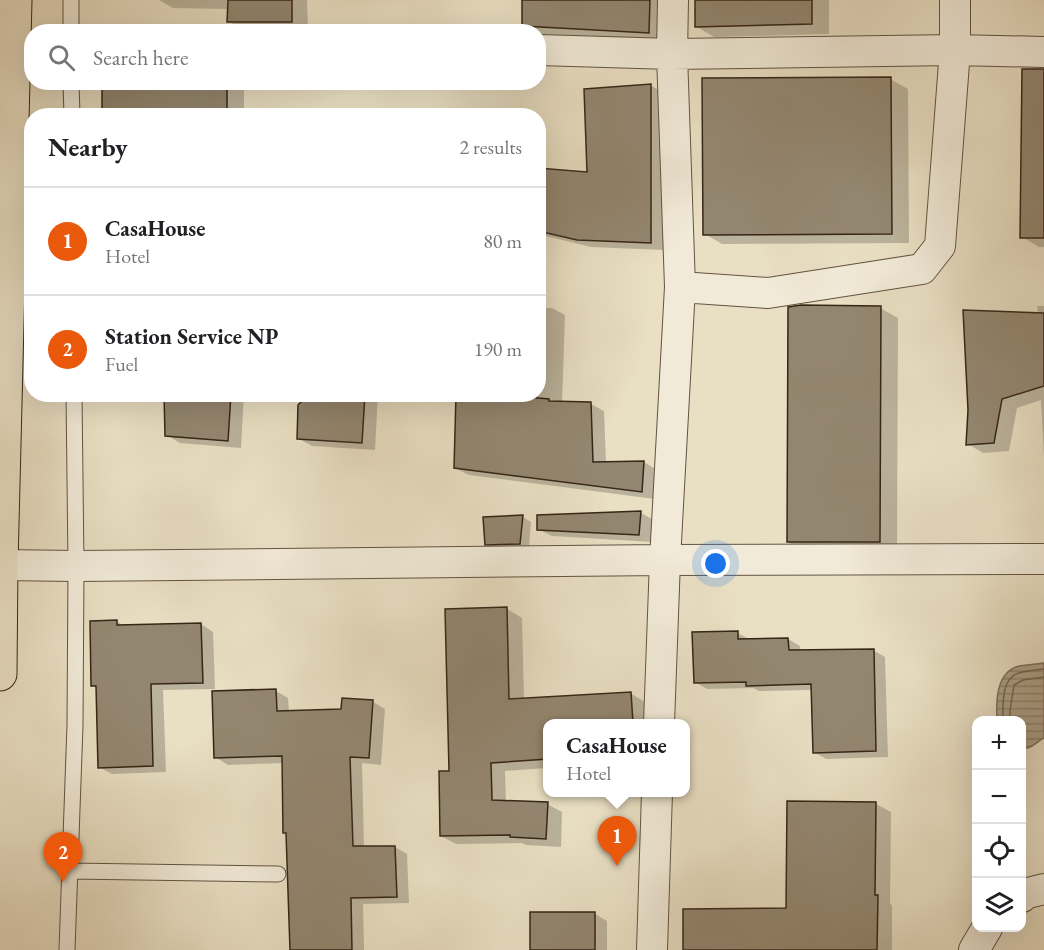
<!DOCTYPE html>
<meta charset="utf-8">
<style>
:root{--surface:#fff;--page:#f6f6f6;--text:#202124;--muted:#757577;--line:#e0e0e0;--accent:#ea580c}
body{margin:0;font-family:"EB Garamond",serif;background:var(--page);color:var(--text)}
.controls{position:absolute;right:18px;bottom:18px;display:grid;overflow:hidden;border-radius:12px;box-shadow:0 6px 24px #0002}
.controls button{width:54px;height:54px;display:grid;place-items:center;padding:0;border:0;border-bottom:2px solid var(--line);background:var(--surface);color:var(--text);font:30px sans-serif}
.you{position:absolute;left:716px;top:564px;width:21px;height:21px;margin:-15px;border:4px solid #fff;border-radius:50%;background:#1a73e8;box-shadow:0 0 0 9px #1a73e833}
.badge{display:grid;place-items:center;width:39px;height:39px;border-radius:50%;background:var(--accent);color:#fff;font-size:20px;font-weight:700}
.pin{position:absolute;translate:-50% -50px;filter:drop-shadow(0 2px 3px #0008)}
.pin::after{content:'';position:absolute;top:32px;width:21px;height:18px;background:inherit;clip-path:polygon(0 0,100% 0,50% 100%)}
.popup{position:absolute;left:543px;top:719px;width:147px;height:78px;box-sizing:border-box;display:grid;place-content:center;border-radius:12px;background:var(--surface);filter:drop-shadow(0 2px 4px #0005);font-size:20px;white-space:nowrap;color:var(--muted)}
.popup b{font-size:22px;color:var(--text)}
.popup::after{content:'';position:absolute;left:50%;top:100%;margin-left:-12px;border:12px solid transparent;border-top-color:var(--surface)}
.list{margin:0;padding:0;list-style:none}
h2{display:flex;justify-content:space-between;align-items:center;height:78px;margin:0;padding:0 24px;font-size:26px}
h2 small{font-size:20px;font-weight:400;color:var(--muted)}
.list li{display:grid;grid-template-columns:39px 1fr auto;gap:18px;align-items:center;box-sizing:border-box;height:108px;padding:0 24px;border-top:2px solid var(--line)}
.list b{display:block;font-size:22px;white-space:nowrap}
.list p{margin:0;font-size:20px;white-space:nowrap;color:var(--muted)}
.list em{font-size:20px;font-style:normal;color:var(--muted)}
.icon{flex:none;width:33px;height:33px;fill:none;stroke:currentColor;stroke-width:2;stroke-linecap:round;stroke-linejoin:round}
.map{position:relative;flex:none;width:1044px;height:950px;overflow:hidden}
.search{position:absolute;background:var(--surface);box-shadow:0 6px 24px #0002;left:24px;top:24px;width:522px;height:66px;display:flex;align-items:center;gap:15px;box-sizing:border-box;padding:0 21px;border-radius:24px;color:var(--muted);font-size:22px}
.panel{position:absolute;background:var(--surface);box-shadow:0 6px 24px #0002;left:24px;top:108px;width:522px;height:294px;border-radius:24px}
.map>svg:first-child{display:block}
.water{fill:url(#water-rules);stroke:#7d6f5b;stroke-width:1.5}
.shadow{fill:#0003}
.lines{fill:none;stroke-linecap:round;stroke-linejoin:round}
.shore{stroke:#716350;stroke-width:1.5}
.building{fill:#938670;stroke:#362617;stroke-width:1.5}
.lane-casing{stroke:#635442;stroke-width:17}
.street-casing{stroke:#635442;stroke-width:32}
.highway-casing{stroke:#362617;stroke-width:35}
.lane{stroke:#f1ead8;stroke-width:15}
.street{stroke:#f1ead8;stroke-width:30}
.highway{stroke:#e9dfc3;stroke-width:33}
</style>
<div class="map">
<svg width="1044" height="950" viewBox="0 0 1044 950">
<defs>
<pattern id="water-rules" width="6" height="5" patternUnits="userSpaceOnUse" patternTransform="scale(1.5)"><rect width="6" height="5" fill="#aca089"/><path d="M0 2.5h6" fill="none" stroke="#8d826f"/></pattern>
</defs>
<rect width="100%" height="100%" fill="#e9dfc3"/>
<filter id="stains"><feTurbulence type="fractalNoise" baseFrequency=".00333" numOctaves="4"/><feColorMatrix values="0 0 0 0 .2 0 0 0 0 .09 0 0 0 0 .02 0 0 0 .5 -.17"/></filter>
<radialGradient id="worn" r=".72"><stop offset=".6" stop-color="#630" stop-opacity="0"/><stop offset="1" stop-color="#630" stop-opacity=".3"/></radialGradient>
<!-- water -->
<path class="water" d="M1044,663V738C1036,742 1031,750 1022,748V720H997C996,701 996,672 1019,666C1027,665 1036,664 1044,663Z"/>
<!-- shadow -->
<path class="shadow" d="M159,0H307L308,30H244L228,21L229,9L173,8Z
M523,0H668L666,43L542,36L538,34V32H535L524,25Z
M696,0H829V34L714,37L697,27Z
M1044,71V247H1039L1022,237Z
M890,79L908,89L909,243L722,244L705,234Z
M104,82H244V116H104Z
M650,85L664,93V250L591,247L538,234V170L589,174Z
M1037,306H1044V457L1041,400L1017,408L1009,451L983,453L968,444L1038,314Z
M538,308H552L565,315L562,403L591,404L604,411L606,463L644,462L657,470L655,499L469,475L455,468L458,394H538Z
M880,308L898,318L897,551L806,552L788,542Z
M165,394H244L241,448L180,443L167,435Z
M310,394H378L375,450L312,446L298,438Z
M641,513L654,520L653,542L552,536L538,529Z
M523,517L531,522L529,548L495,549L486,544Z
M507,609L522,618L524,700L630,693L645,702L647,724H548V768L505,771L506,802L547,804L562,812L561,847L526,845L522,843L456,844L441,836L451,773Z
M116,621L124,626L201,624L213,632L215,689L163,690L166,772L112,774L99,767L97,688L93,686Z
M737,633L749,639H788L800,646V652L873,650L885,657L888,757L826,759L814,752L812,690L759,691L753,688L707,689L695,682Z
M276,691L288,698L289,712L343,711L373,702L385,709L381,765L362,763L364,848L395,847L407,854L409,903L363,904L364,950H291L283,763L228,765L215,757Z
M876,804L891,812L890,904L892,905V950H685L788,910Z
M595,914L607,921V950H532Z"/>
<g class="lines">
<!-- shore -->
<path class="shore" d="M1003,720C1003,705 1001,678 1019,673C1027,670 1036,670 1044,669
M1010,720V710L1014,685L1023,680L1044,677"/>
</g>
<!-- building -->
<path class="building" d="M228,0H292V22H227Z
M522,0H650L649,33L522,26Z
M695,0H812V24L695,27Z
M1022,69H1044V238H1020Z
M891,77L892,234L703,235L702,78Z
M102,82H227V116H102Z
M651,84V243L577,240L538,231V168L587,172L584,89Z
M801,305L881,306L880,542H787L788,307Z
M963,310L1044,313V386L1002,399L994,443L966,445L968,410Z
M164,394H231L228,441L165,436Z
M309,394H365L362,443L297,439L298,405Z
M456,394H496L549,399V401L591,402L593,462L644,461L642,492L454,468Z
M641,511L639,535L537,530V515Z
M523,515L520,544L485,545L483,517Z
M507,607L509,699L631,692L633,723H548V759L491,763L492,800L548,802L546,839L510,837V835L440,836L439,771H449L445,609Z
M117,620V625L201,623L203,683L151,684L153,766L98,768L96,686H91L90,621Z
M738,631V639L788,638L789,650L874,649L876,751L813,753L811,684L746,686V682L694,683L692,632Z
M276,689L277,711L341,709L342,698L373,700L369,758L350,757L353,846H395L397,897L351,898L352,950H290L286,833H283L282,756L214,758L212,691Z
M787,801L876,802L875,895H878L877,950H683V909L786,908Z
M530,912H595V950H530Z"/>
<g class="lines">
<!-- lane casing -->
<g class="lane-casing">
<path id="lane" d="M71,32V0
M71,82L72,116
M70,871L278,874
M67,950L75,725L76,566L74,394"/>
</g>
<!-- street casing -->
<g class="street-casing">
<path id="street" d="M538,50L672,54L955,50L1044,52
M680,287L768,293L922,269L940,246L955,50V0
M1,565L76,566L665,560L1044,559
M659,724L665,560L680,287L672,54L673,0
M1022,897L1024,894L1044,889
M652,950L657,792
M974,950L987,928"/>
</g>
<!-- highway casing -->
<g class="highway-casing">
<path id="highway" d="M0,674L1,565L15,0"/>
</g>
<!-- lane -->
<use href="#lane" class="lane"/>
<!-- street -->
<use href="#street" class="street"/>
<!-- highway -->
<use href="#highway" class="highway"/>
</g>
<rect width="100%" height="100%" filter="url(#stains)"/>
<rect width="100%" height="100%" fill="url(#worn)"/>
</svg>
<div class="controls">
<button>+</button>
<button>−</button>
<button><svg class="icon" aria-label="locate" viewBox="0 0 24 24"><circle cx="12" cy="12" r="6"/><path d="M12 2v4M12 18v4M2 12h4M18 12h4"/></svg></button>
<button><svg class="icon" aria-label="layers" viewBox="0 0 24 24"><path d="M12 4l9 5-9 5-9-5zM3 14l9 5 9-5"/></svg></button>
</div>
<div class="you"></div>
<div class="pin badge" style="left:617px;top:866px">1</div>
<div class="popup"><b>CasaHouse</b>Hotel</div>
<div class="pin badge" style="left:63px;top:882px">2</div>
<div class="search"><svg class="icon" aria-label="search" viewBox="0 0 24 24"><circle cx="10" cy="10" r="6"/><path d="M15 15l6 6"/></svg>Search here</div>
<section class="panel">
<h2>Nearby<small>2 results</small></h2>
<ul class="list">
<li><span class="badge">1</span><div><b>CasaHouse</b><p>Hotel</p></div><em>80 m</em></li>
<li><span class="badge">2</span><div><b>Station Service NP</b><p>Fuel</p></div><em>190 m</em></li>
</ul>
</section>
</div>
